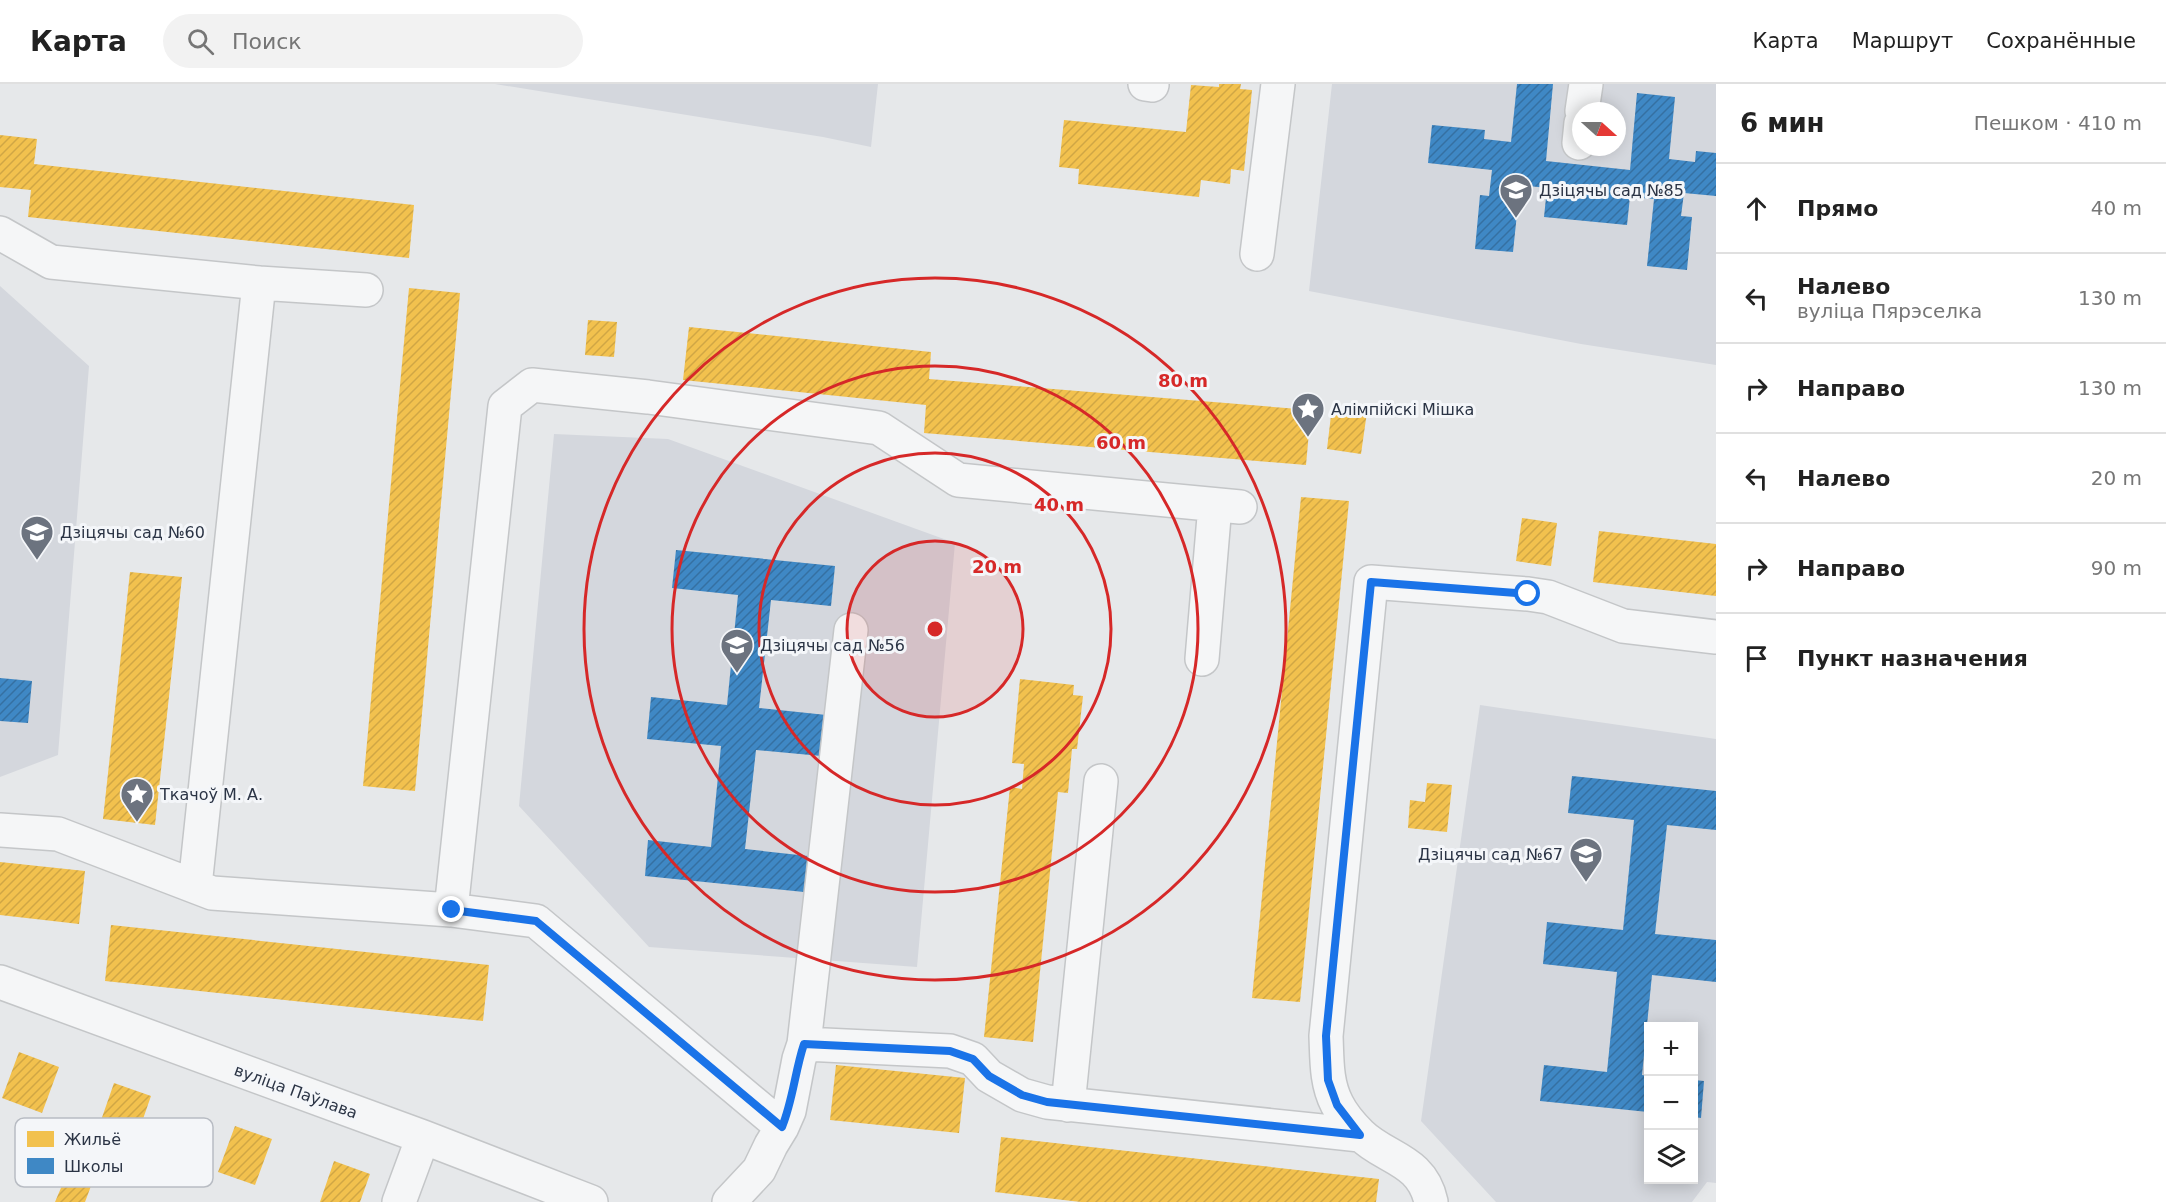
<!DOCTYPE html>
<html lang="ru">
<meta charset="utf-8">
<style>
:root{--surface:#fff;--page:#f2f2f2;--text:#222;--muted:#767676;--line:#e0e0e0}
body{margin:0;font-family:"DejaVu Sans",sans-serif;background:var(--page);color:var(--text)}
.controls{position:absolute;right:18px;bottom:18px;display:grid;overflow:hidden;border-radius:0px;box-shadow:0 3px 15px #0003}
.controls button{width:54px;height:54px;display:grid;place-items:center;padding:0;border:0;border-bottom:2px solid var(--line);background:var(--surface);color:var(--text);font:30px sans-serif}
.compass{position:absolute;left:1572px;top:18px;width:54px;height:54px;border-radius:50%;background:var(--surface);box-shadow:0 3px 15px #0003;rotate:111deg}
.stop{position:absolute;width:18px;height:18px;margin:-14px;border:4px solid #1a73e8;border-radius:50%;background:#fff}
.stop.end{background:#1a73e8;border-color:#fff;box-shadow:0 2px 6px #0008}
.list{margin:0;padding:0;list-style:none}
h2{display:flex;justify-content:space-between;align-items:center;height:78px;margin:0;padding:0 24px;font-size:26px}
h2 small{font-size:20px;font-weight:400;color:var(--muted)}
.list li{display:grid;grid-template-columns:39px 1fr auto;gap:18px;align-items:center;box-sizing:border-box;height:90px;padding:0 24px;border-top:2px solid var(--line)}
.list b{display:block;font-size:22px;white-space:nowrap}
.list p{margin:0;font-size:20px;white-space:nowrap;color:var(--muted)}
.list em{font-size:20px;font-style:normal;color:var(--muted)}
.icon{flex:none;width:33px;height:33px;fill:none;stroke:currentColor;stroke-width:2;stroke-linecap:round;stroke-linejoin:round}
.map{position:relative;flex:none;width:1716px;height:1118px;overflow:hidden}
header{display:flex;align-items:center;gap:36px;box-sizing:border-box;height:84px;padding:0 30px;background:var(--surface);border-bottom:2px solid var(--line)}
header strong{font-size:28px}
nav{display:flex;gap:33px;margin-inline-start:auto;font-size:21px}
.search{width:420px;height:54px;background:var(--page);display:flex;align-items:center;gap:15px;box-sizing:border-box;padding:0 21px;border-radius:33px;color:var(--muted);font-size:22px}
main{display:flex}
aside{flex:1;background:var(--surface)}
.map>svg:first-child{display:block}
.built{fill:#d4d7dd;fill-rule:evenodd}
.homes{fill:url(#homes-hatch)}
.schools{fill:url(#schools-hatch)}
.lines{fill:none;stroke-linecap:round;stroke-linejoin:round}
.minor-casing{stroke:#c4c6c8;stroke-width:36}
.minor{stroke:#f5f6f7;stroke-width:33}
.route{stroke:#1a73e8;stroke-width:8}
.ring{fill:none;stroke:#d62828;stroke-width:3}
.labels{text-anchor:middle;stroke-width:6;stroke-linejoin:round;paint-order:stroke}
.poi-label{font-size:16px;fill:#2b3445;stroke:#f4f6f9;text-anchor:start}
.street-label{font-size:16px;fill:#2b3445;stroke:#f4f6f9}
.key{fill:#f4f6f9;stroke:#b8bcc3;stroke-width:1.5}
.key-label{font-size:16px;fill:#2b3445}
.centre{fill:#d62828;stroke:#f4f6f9;stroke-width:3}
.ring-label{font-size:18px;text-anchor:middle;font-weight:bold;fill:#d62828;stroke:#f4f6f9;stroke-width:6;stroke-linejoin:round;paint-order:stroke}
</style>
<header>
<strong>Карта</strong>
<div class="search"><svg class="icon" aria-label="search" viewBox="0 0 24 24"><circle cx="10" cy="10" r="6"/><path d="M15 15l6 6"/></svg>Поиск</div>
<nav><a>Карта</a><a>Маршрут</a><a>Сохранённые</a></nav>
</header>
<main>
<div class="map">
<svg width="1716" height="1118" viewBox="0 0 1716 1118">
<defs>
<pattern id="homes-hatch" width="6" height="6" patternUnits="userSpaceOnUse" patternTransform="scale(1.5)"><rect width="6" height="6" fill="#f2c14e"/><path d="M-1 1l2-2M0 6l6-6M5 7l2-2" fill="none" stroke="#d0a645"/></pattern>
<pattern id="schools-hatch" width="6" height="6" patternUnits="userSpaceOnUse" patternTransform="scale(1.5)"><rect width="6" height="6" fill="#3f88c5"/><path d="M-1 1l2-2M0 6l6-6M5 7l2-2" fill="none" stroke="#3570a2"/></pattern>
</defs>
<rect width="100%" height="100%" fill="#e6e8ea"/>
<!-- built -->
<path class="built" d="M495,0H878L871,63L823,53Z
M1332,0H1716V281L1581,260L1309,207ZM1581,27H1617V63H1581Z
M0,202L89,282L58,671L0,693Z
M554,350L668,355L955,459L917,883L649,863L519,722Z
M1480,621L1716,655V1099L1707,1098L1692,1118H1496L1421,1037ZM1648,942H1694V1096H1648Z"/>
<!-- homes -->
<path class="homes" d="M1219,0H1241L1240,5L1252,6L1244,87L1231,85L1230,100L1201,96L1199,113L1078,100L1079,85L1059,83L1064,36L1186,48L1191,1L1219,3Z
M0,51L37,55L34,80L414,121L409,174L28,133L31,106L0,103Z
M409,204L460,209L415,707L363,702Z
M588,236L617,238L614,273L585,271Z
M689,243L931,268L929,295L1311,326L1306,381L924,349L926,321L683,296Z
M1332,323L1367,328L1361,370L1327,365Z
M1301,413L1349,417L1300,918L1252,914Z
M1522,434L1557,439L1551,482L1516,477Z
M1599,447L1716,460V512L1593,498Z
M130,488L182,493L155,741L103,735Z
M1020,595L1074,601L1073,611L1083,612L1077,665H1072L1068,709L1058,708L1033,958L984,953L1010,703L1022,705L1024,680L1012,679Z
M1427,699L1452,701L1447,748L1408,744L1410,716L1425,718Z
M0,778L85,787L79,840L0,831Z
M111,841L489,881L483,937L105,897Z
M19,968L59,983L42,1029L2,1014Z
M836,981L965,994L959,1049L830,1036Z
M114,999L151,1012L135,1058L98,1045Z
M235,1042L272,1055L255,1101L218,1088Z
M1001,1053L1379,1095L1376,1118H1081L995,1108Z
M334,1077L370,1090L360,1118H320Z
M66,1092L91,1102L85,1118H55Z"/>
<!-- schools -->
<path class="schools" d="M1517,0H1553L1546,77L1630,86L1637,9L1675,13L1669,75L1695,78L1696,67L1716,69V112L1684,109L1681,132L1692,133L1687,186L1647,182L1654,115L1630,113L1627,141L1544,133L1547,104L1520,101L1513,168L1475,165L1480,111L1489,112L1492,86L1428,79L1432,41L1485,46L1484,55L1511,58Z
M676,466L835,482L831,522L771,516L759,624L836,632L832,673L756,666L745,765L808,772L804,808L645,792L648,756L711,763L721,662L647,655L651,613L727,621L738,511L672,504Z
M0,594L32,597L28,639L0,637Z
M1572,692L1716,707V746L1667,741L1655,850L1716,856V898L1652,891L1642,991L1648,992V1028L1540,1017L1544,981L1607,988L1617,888L1543,880L1547,838L1623,846L1634,736L1568,729Z
M1694,996L1704,997L1701,1034L1694,1033Z"/>
<g class="lines">
<!-- minor casing -->
<g class="minor-casing">
<path id="minor" d="M1145,0L1152,1
M1582,27L1586,0
M1579,59L1581,39
M0,149L51,178L259,199L366,206
M1257,170L1278,0
M1202,575L1215,421
M0,746L58,750L212,809L451,826L536,837L782,1043
M195,802L259,199
M451,826L505,322L532,301L648,313L879,344L958,396L1240,423
M0,898L423,1053L591,1118
M804,960L950,967L973,975L989,992L1022,1011L1047,1018L1360,1051
M1068,1021L1101,697
M399,1118L423,1053
M729,1118L759,1086L771,1061L782,1043L789,1027L799,975L804,960L851,546
M1431,1118C1422,1075 1385,1075 1360,1050C1352,1042 1342,1030 1337,1020C1326,999 1327,976 1326,952L1371,498L1528,510L1548,513L1623,542L1716,553"/>
</g>
<!-- minor -->
<use href="#minor" class="minor"/>
</g>
<g class="lines">
<!-- route -->
<path class="route" d="M452,826L536,837L782,1043C793,1016 795,987 804,960L950,967L973,975L989,992L1022,1011L1047,1018L1360,1051L1337,1021L1328,996L1326,952L1371,498L1528,510"/>
</g>
<!-- distance rings -->
<circle cx="935" cy="545" r="88" fill="#d62828" fill-opacity=".12"/>
<g class="ring">
<circle cx="935" cy="545" r="88"/>
<circle cx="935" cy="545" r="176"/>
<circle cx="935" cy="545" r="263"/>
<circle cx="935" cy="545" r="351"/>
</g>
<!-- icons -->
<defs>
<g id="school-pin" transform="scale(1.725)"><path d="M0 17L-7.5 6A9.5 9.5 0 1 1 7.5 6Z" fill="#6c737f" stroke="#f4f6f9"/><path d="M0-5L7-2L0 1L-7-2ZM-4 1L0 2.5L4 1V4Q0 6-4 4Z" fill="#fff"/></g>
<g id="sight-pin" transform="scale(1.725)"><path d="M0 17L-7.5 6A9.5 9.5 0 1 1 7.5 6Z" fill="#6c737f" stroke="#f4f6f9"/><path d="M0-6L1.8-2.2L6-1.7L2.9 1.2L3.7 5.4L0 3.3L-3.7 5.4L-2.9 1.2L-6-1.7L-1.8-2.2Z" fill="#fff"/></g>
</defs>
<g fill-rule="evenodd">
<use href="#school-pin" x="1516" y="106"/>
<use href="#sight-pin" x="1308" y="325"/>
<use href="#school-pin" x="37" y="448"/>
<use href="#school-pin" x="737" y="561"/>
<use href="#sight-pin" x="137" y="710"/>
<use href="#school-pin" x="1586" y="770"/>
</g>
<g class="labels">
<!-- poi labels -->
<g class="poi-label">
<text x="1539" y="112">Дзіцячы сад №85</text>
<text x="1331" y="331">Алімпійскі Мішка</text>
<text x="60" y="454">Дзіцячы сад №60</text>
<text x="760" y="567">Дзіцячы сад №56</text>
<text x="160" y="716">Ткачоў М. А.</text>
<text x="1563" y="776" text-anchor="end">Дзіцячы сад №67</text>
</g>
<!-- street labels -->
<g class="street-label">
<text transform="translate(296 1007) rotate(20)" y="6">вуліца Паўлава</text>
</g>
</g>
<!-- legend -->
<rect x="15" y="1034" width="198" height="69" rx="9" class="key"/>
<rect x="27" y="1047" width="27" height="16" fill="#f2c14e"/>
<rect x="27" y="1074" width="27" height="16" fill="#3f88c5"/>
<g class="key-label">
<text x="64" y="1061">Жильё</text>
<text x="64" y="1088">Школы</text>
</g>
<circle cx="935" cy="545" r="9" class="centre"/>
<g class="ring-label">
<text x="1183" y="303">80 m</text>
<text x="1121" y="365">60 m</text>
<text x="1059" y="427">40 m</text>
<text x="997" y="489">20 m</text>
</g>
</svg>
<div class="controls">
<button>+</button>
<button>−</button>
<button><svg class="icon" aria-label="layers" viewBox="0 0 24 24"><path d="M12 4l9 5-9 5-9-5zM3 14l9 5 9-5"/></svg></button>
</div>
<svg class="compass" viewBox="-18 -18 36 36"><path d="M0-13l5 13h-10z" fill="#e53935"/><path d="M0 13l5-13h-10z" fill="#767676"/></svg>
<div class="stop" style="left:1528px;top:510px"></div>
<div class="stop end" style="left:452px;top:826px"></div>
</div>
<aside>
<h2>6 мин<small>Пешком · 410 m</small></h2>
<ul class="list">
<li><svg class="icon" aria-label="ahead" viewBox="0 0 24 24"><path d="M12 20V5M6 11l6-6 6 6"/></svg><div><b>Прямо</b></div><em>40 m</em></li>
<li><svg class="icon" aria-label="left" viewBox="0 0 24 24"><path d="M17 20v-9H6M10 6l-5 5 5 5"/></svg><div><b>Налево</b><p>вуліца Пярэселка</p></div><em>130 m</em></li>
<li><svg class="icon" aria-label="right" viewBox="0 0 24 24"><path d="M7 20v-9h11M14 6l5 5-5 5"/></svg><div><b>Направо</b></div><em>130 m</em></li>
<li><svg class="icon" aria-label="left" viewBox="0 0 24 24"><path d="M17 20v-9H6M10 6l-5 5 5 5"/></svg><div><b>Налево</b></div><em>20 m</em></li>
<li><svg class="icon" aria-label="right" viewBox="0 0 24 24"><path d="M7 20v-9h11M14 6l5 5-5 5"/></svg><div><b>Направо</b></div><em>90 m</em></li>
<li><svg class="icon" aria-label="arrive" viewBox="0 0 24 24"><path d="M6 21V4h12l-3 4 3 4H6"/></svg><div><b>Пункт назначения</b></div></li>
</ul>
</aside>
</main>
